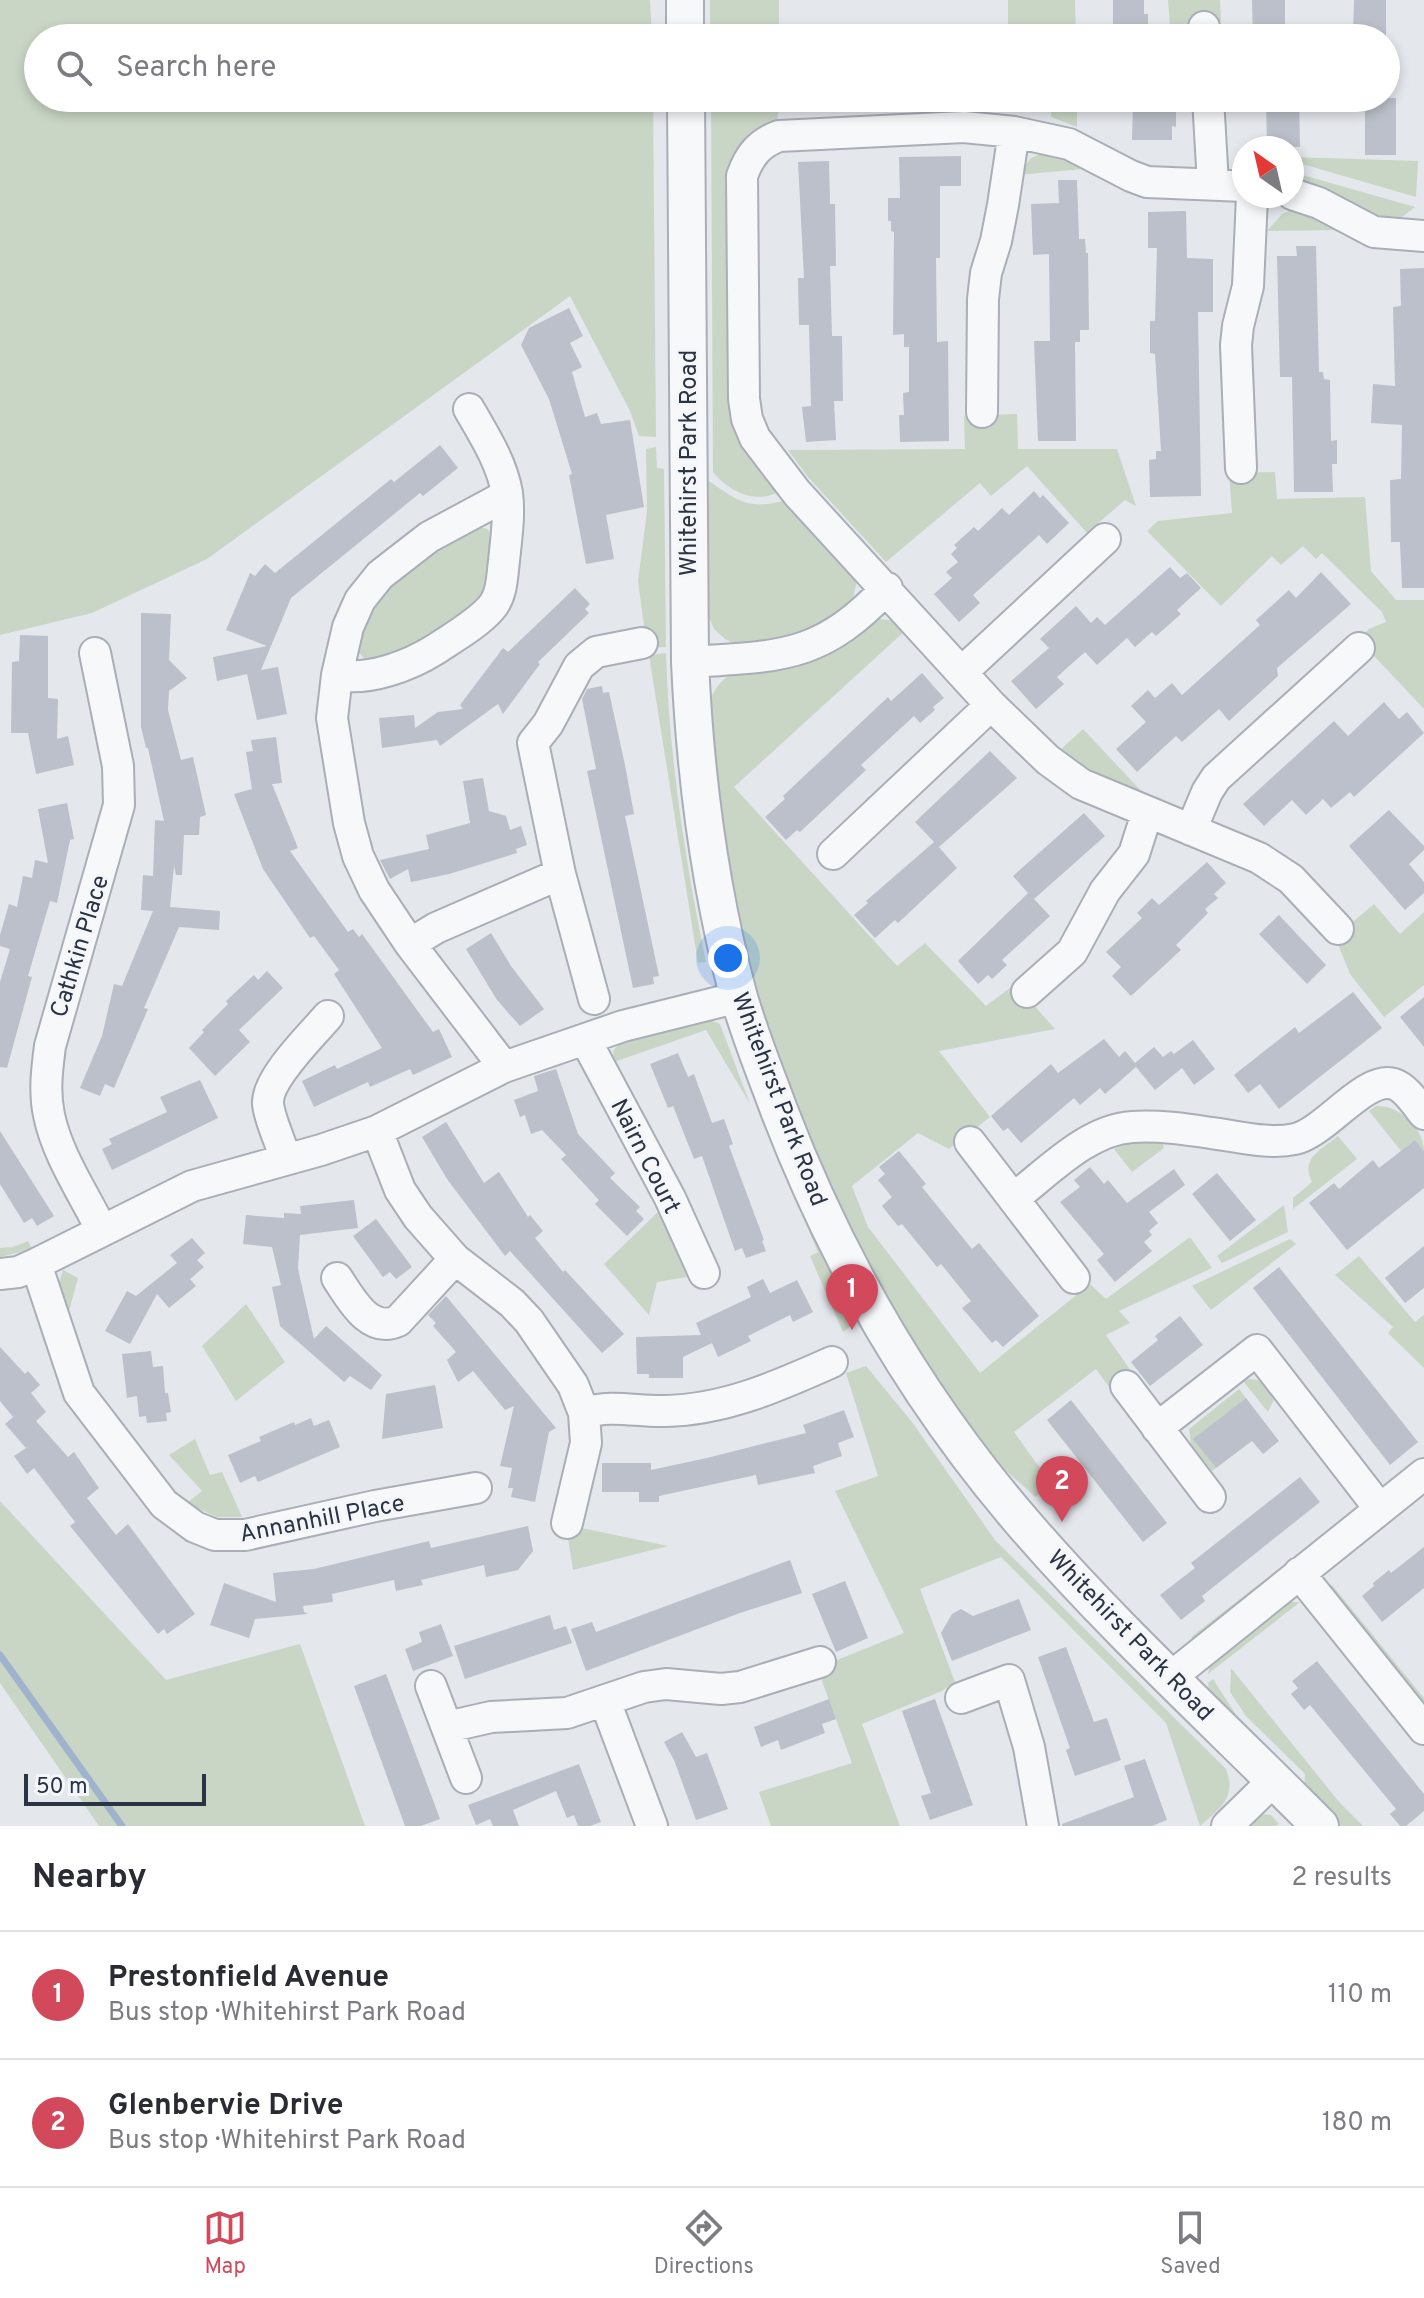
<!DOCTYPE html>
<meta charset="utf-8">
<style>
:root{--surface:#fff;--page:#f7f7f7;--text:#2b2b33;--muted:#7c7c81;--line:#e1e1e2;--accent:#d1495b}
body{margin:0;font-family:Overpass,sans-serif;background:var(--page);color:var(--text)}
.compass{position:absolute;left:1232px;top:136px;width:72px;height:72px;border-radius:50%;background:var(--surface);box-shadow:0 4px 12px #0003;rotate:326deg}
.scale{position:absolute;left:24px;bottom:20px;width:182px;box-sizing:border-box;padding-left:8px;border:4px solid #2b3445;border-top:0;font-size:22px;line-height:28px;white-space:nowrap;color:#2b3445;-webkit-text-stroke:6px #f4f6f9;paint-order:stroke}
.you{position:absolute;left:728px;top:958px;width:28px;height:28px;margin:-20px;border:6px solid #fff;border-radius:50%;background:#1a73e8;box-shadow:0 0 0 12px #1a73e833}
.badge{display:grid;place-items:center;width:52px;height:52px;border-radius:50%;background:var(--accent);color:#fff;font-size:26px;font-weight:700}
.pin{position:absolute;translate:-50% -66px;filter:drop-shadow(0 2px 4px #0008)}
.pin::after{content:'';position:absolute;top:42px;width:28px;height:24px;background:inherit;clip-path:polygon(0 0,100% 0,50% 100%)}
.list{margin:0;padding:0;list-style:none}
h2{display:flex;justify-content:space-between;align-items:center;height:104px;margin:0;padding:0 32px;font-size:34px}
h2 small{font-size:26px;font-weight:400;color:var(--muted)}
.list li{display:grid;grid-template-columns:52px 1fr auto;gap:24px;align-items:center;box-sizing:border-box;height:128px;padding:0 32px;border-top:2px solid var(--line)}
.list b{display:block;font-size:30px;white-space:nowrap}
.list p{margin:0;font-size:26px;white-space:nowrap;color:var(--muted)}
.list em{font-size:26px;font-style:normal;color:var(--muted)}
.icon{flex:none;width:44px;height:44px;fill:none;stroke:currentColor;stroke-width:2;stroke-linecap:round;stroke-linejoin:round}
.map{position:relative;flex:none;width:1424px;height:1826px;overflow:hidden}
.search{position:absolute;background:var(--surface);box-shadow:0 4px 12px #0003;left:24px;right:24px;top:24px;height:88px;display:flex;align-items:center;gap:20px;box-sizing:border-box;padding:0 28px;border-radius:44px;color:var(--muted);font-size:30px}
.sheet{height:360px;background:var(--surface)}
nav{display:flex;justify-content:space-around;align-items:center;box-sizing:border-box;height:112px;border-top:2px solid var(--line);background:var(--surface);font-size:22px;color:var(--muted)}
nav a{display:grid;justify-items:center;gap:4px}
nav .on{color:var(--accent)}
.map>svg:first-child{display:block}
.green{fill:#c9d6c5}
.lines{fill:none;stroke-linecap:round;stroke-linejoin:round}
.stream{stroke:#9fb4cc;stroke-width:7}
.building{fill:#bbc0ca}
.minor-casing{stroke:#a9aeb7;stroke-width:34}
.tertiary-casing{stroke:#a9aeb7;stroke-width:40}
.minor{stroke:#f7f8fa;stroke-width:30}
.tertiary{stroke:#f7f8fa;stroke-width:36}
.labels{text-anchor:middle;stroke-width:6;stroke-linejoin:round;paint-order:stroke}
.street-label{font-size:24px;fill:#2b3445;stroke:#f4f6f9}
</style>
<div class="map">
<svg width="1424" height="1826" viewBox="0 0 1424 1826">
<rect width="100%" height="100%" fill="#e4e7ec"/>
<!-- green -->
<path class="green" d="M0,0H650L652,38H38V98H653L656,437L639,436L630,411L570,296L207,559L92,613L0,635Z
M710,0H779V38H710Z
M1008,0H1075L1076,38H1008Z
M1168,0H1220L1221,22L1170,25Z
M711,98H739L756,105L779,107L777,122L761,130L733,398L780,491C757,505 729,492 713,472Z
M1051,98H1077V127L1051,117Z
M1045,152L1093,168L1018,175L1031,158Z
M1292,157L1418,161L1416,197L1292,161Z
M1292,172L1415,207L1402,217L1378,220L1292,183Z
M1292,210L1303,211L1340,230L1267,231L1282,214Z
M1017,414L1018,449H1117L1136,506L1125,500L1087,533L1027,466L991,496L980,483L886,562L808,477L788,450L965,449L964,416Z
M656,447L657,468L664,469L666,647L647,648L638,581L647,511L646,449Z
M1275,472L1277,499L1365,497L1371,571L1396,600H1424V709L1358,639L1369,629L1386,622L1382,612L1322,553L1316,559L1303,546L1281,565L1272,556L1221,606L1147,531L1158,521L1232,513L1229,473Z
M703,477C737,500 746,511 787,500L857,581L853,599L846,610L799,638L739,646L725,639L714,629L707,613Z
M474,526L488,529L495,549L483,602L426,643L368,662L357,651L361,625L392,578Z
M880,619L895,621L906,630L734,787L897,966L925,943L986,1006L1015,984L1055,1029L939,1051L990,1117L949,1149L918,1133L852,1186L868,1227L980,1373L1090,1284L1106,1299L1190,1237L1212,1268L1119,1311L1130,1323L1106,1335L1133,1374L1111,1390L1096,1369L1014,1432L1052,1485L1035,1497L987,1453L887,1306L816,1160L768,1032L746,949L724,843L707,710C711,692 719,682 734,671Z
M666,653C669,758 685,859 706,962L698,963L649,655Z
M1083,729L1144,794L1074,764L1059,751Z
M1374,904L1400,934L1424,912V985L1384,1017L1350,974L1335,937Z
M705,1018L720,1024L750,1104L706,1030L614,1062L613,1051L623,1039Z
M1376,1106C1398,1104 1424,1128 1424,1151L1415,1140L1401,1151L1369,1111Z
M1338,1136L1357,1159L1293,1209V1198L1312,1182C1300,1158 1321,1150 1338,1136Z
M1137,1141L1163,1143L1164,1148L1132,1172L1114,1149Z
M784,1163L829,1264L852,1325L843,1332L810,1256L818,1252L780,1164Z
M1284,1205L1288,1232L1222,1263L1217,1256Z
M659,1211L687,1277L657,1282L649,1315L604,1264Z
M1290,1239L1296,1244L1211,1310L1192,1286Z
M28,1241L32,1249L0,1257V1248L13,1247Z
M1359,1256L1415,1322L1424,1315V1368L1388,1333L1393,1327L1335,1275Z
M63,1270L78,1278L69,1311L62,1306L58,1286Z
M246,1304L285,1362L236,1401L202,1346Z
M866,1366L912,1422L995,1540L1226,1769C1237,1798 1220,1808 1200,1826L1166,1723L1001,1557L920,1589L955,1682L942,1691L862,1724L900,1826H771L759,1792L852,1763L822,1681L827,1664L904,1633L835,1491L878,1476L846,1373Z
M1249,1379L1258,1380L1276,1395L1268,1412L1243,1381Z
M1239,1389L1246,1398L1194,1439L1216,1468L1212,1471L1191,1444L1189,1429Z
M195,1439L210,1475L222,1472L242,1517H217L187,1503L202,1491L169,1455Z
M0,1501L166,1680L300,1644L365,1826H99L0,1683Z
M577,1527L668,1546L573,1570L567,1532Z
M1281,1567L1283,1570L1194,1640L1191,1637Z
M1332,1585L1424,1698V1711L1331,1591L1330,1587Z
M1287,1602H1300L1208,1674L1211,1662Z
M1231,1668L1340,1803L1363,1826H1340L1304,1791L1305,1774L1246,1716L1230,1692Z
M1213,1679L1240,1721L1293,1775L1209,1692L1208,1683Z
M1260,1814L1271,1815L1279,1824L1275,1826H1244Z"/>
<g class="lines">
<!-- stream -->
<path class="stream" d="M0,1655L122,1826"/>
</g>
<!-- building -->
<path class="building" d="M1113,0H1144V14H1148V38H1122V28H1113Z
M1252,0H1285V38H1253Z
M1354,0H1386V38H1353Z
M1266,98H1299L1300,147H1267Z
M1365,98H1396V155H1365Z
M1133,103L1176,104V127L1172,126V140H1132Z
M961,156V186H940V258H936L937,342L948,341L949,441L900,442L899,415H904L903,393L909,392V347H904V334L893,335L894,232L891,231V221H888V198H900L899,157Z
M829,161L830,204H835L836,266H830L832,336H842L843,401H834L836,440L806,442L802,407L811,406L809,325H799L798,278H804L798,162Z
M1058,180H1077L1079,239H1085L1086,253H1088L1089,330H1080V342H1075L1076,441H1038L1034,341H1050L1049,254L1033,255L1031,204L1059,203Z
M1186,211L1187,258L1213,259V312H1198L1201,496L1150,497L1149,460L1156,459V451H1161L1155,354L1150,353V321H1155L1157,248H1148V212Z
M1296,246H1316L1319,372H1323L1324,379L1330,380L1331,441L1337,440V464H1332L1333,492H1294L1292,377H1280L1277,256H1297Z
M1424,268V588H1402L1400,542H1391L1390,480L1401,479L1402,425L1371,423L1373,384L1395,386L1393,307L1401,306L1400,269Z
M569,308L583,336L570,343L582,367L572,372L585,417L597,413L601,424L630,420L644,507L606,515L614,559L586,564L569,475L572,474L549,399L521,345L529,328Z
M440,445L458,468L423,496L420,493L291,598L261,670L278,667L287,714L257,720L247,674L217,681L213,657L267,646L226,630L250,573L255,576L265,564L275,573L391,479L394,482Z
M1034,491L1040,498L1043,495L1069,523L1047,544L1039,535L973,595L980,603L959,622L934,594L952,578L946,572L958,562L951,554L957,548L954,545L974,527L978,531L1002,508L1009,515Z
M1170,567L1180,578L1187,573L1201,588L1177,610L1181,614L1156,636L1152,632L1135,647L1127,638L1097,665L1085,652L1057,677L1064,684L1036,709L1011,681L1049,648L1040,639L1076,606L1091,623L1097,617L1105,625Z
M1321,572L1351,604L1277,668L1278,676L1229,721L1219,709L1182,742L1176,736L1137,772L1116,749L1146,722L1131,706L1148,690L1155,698L1172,683L1182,695L1260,625L1256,620L1289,590L1296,598Z
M575,588L590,604L585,609L589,613L538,662L540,664L503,714L498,704L440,746L437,740L382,748L379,718L414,715L415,728L438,712L463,709L460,705L503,648L508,652Z
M141,613L171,614L169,660L187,678L169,691L168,710L181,760L193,757L206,815L200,817L199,835H184L182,875H176L174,866L170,907L220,911L219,930L179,927L144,1008L148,1009L114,1088L105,1084L100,1096L80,1088L102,1036L114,984L122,986L153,911L141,910L143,875L153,876L155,820L164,821L148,748H146L141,727Z
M20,635L48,636V698L58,699L57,739L68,736L74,765L36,774L28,733H11L12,662L19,661Z
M922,673L944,698L933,707L935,710L920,723L914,716L861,765L866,770L800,832L797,830L786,840L765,817L785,799L783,796L888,697L891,701Z
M602,686L603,693L609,692L625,765L634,814L625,816L659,976L653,977L654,984L633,988L587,771L596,769L582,699L587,689Z
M1384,702L1399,719L1407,712L1424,733L1354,797L1350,792L1331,808L1323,799L1306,815L1292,800L1264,826L1243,804L1334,721L1348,736Z
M276,737L282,783L272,784L298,848L290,851L348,932L353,929L359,937L362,934L433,1032L439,1029L452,1057L413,1075L410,1069L370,1087L368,1082L314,1107L302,1081L335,1065L337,1069L382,1048L334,974L339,970L314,936L310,938L263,869L234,794L252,789L246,752L253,751L251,740Z
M990,751L1017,778L939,847L957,868L898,923L895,920L875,938L854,915L868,903L866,901L934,842L915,822Z
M483,778L489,811L506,816L510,830L521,826L527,845L516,849L517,853L449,874L411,882L408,869L390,879L380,860L429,849L426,835L470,823L463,781Z
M67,803L74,839L70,840L57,903L50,901L28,976L32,977L7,1068L0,1067V982L10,949L0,946V935L9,904L17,907L23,876L32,878L35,860L48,863L38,809Z
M1389,810L1424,846V850L1409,864L1424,882V893L1405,910L1349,846Z
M1084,813L1105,836L1034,899L1050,916L1002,960L1007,965L992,979L988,975L978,984L958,961L1028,893L1013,876Z
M1207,862L1226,883L1214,894L1218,898L1205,909L1208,913L1176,945L1181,950L1131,996L1112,976L1121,967L1106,952L1142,918L1137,913L1152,898L1159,905Z
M1279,915L1326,965L1307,984L1259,934Z
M491,933L511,966L544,1009L520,1026L497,1000L466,949Z
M267,971L283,988L239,1030L250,1042L215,1076L189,1048L204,1032L202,1030L228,1004L226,1001L254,975L258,980Z
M1353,992L1382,1028L1279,1109L1260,1084L1248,1093L1234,1075L1295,1027L1299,1033Z
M1424,997V1047L1400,1017Z
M1104,1039L1119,1057L1125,1051L1135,1063L1154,1047L1163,1057L1171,1051L1174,1054L1193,1040L1215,1069L1194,1085L1182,1068L1155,1090L1136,1067L1105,1094L1100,1088L1080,1105L1074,1098L1021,1143L1008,1128L1003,1131L991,1116L1051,1064L1058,1073Z
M678,1053L688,1077L694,1074L712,1123L724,1119L733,1144L729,1146L764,1240L762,1241L766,1251L746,1258L742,1248L735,1251L702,1156L694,1159L673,1106L668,1108L650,1064Z
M556,1069L578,1134L615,1173L610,1178L640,1207L636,1211L644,1219L627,1236L595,1204L599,1200L561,1159L566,1155L542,1130L531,1134L525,1115L520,1117L514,1100L538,1091L534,1076Z
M200,1080L218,1118L112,1170L102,1149L112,1144L109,1139L167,1112L160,1097Z
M446,1122L484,1183L499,1172L528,1217L530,1215L543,1231L535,1238L563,1272L565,1270L624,1334L602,1353L510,1251L505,1256L447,1179L422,1137Z
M0,1131L54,1216L37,1226L32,1218L24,1223L0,1184Z
M1415,1140L1424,1151V1188L1347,1250L1309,1203L1334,1183L1339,1189L1373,1160L1379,1168Z
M899,1151L926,1184L922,1187L972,1249L979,1243L1039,1316L1003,1347L996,1340L992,1343L962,1308L971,1301L941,1264L937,1267L902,1224L898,1226L882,1206L892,1197L878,1180L885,1174L879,1167Z
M1090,1167L1104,1184L1108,1180L1127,1203L1174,1169L1185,1185L1149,1212L1158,1223L1149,1231L1152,1235L1144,1242L1152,1251L1115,1282L1097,1260L1104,1254L1060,1202L1080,1187L1074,1180Z
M1217,1173L1256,1220L1230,1241L1192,1194Z
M354,1200L358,1228L300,1235L298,1269L314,1339L326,1326L382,1375L371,1390L350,1376L344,1382L280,1326L272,1287L281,1285L272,1247L243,1244L246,1215L284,1218V1213L301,1214L300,1206Z
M376,1219L412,1267L396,1279L390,1272L383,1277L353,1236Z
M192,1238L205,1253L197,1260L204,1267L190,1279L196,1286L169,1308L157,1294L130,1344L105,1331L127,1291L136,1296L177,1263L170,1255Z
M1424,1246V1288L1405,1303L1385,1278Z
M1279,1267L1418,1442L1390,1465L1253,1288Z
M763,1279L770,1293L797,1280L813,1312L793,1322L790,1315L748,1336L751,1341L718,1357L712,1343L683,1357V1378H649V1374H637L636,1337L701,1335L696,1323L751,1297L747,1287Z
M446,1296L556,1428L549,1432L535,1502L511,1497L513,1488H508L512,1468L500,1466L514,1406L505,1410L473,1371L458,1382L447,1360L456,1352L433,1326L436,1323L428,1315Z
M1180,1316L1203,1345L1150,1386L1131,1362L1158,1340L1155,1336Z
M0,1347L25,1374L28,1371L40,1385L31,1393L46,1412L36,1421L68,1457L74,1452L99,1488L87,1498L116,1535L128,1524L195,1614L167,1634L164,1629L158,1634L70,1526L75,1522L34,1468L27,1474L14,1456L26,1448L5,1424L13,1417L0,1401Z
M151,1351L153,1367L163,1366L165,1393H168L171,1412L166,1413L167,1421L147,1423L146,1416L139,1417L137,1396L127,1398L122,1354Z
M435,1385L443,1428L382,1439L386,1394Z
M1246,1398L1279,1441L1263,1454L1252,1441L1216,1468L1193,1439Z
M1071,1400L1167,1523L1143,1542L1047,1420Z
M844,1410L854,1437L838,1443L842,1456L813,1466L815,1473L758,1485L756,1475L659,1496V1502H639V1492H602V1463H651V1470L707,1458L806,1433L803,1425Z
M311,1418L314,1426L329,1420L340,1447L258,1482L255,1476L240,1483L228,1455L261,1441L259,1437L294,1422L295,1425Z
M1300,1477L1320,1502L1202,1596L1205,1601L1181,1620L1160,1595L1195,1568L1191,1563Z
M528,1526L533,1551L518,1570L486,1577L484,1565L421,1580L423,1585L396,1591L394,1580L332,1594L333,1602L303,1606L304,1612L308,1614L255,1619L249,1638L210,1625L224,1583L276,1602L273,1573L314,1569L429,1541L431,1548Z
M1424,1547V1588L1382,1622L1362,1596L1374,1586L1373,1583L1389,1570L1391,1573Z
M790,1560L802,1593L740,1613L586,1671L571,1629L592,1622L596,1632Z
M845,1581L868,1638L836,1652L812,1594Z
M1019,1599L1031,1630L952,1661L941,1633L952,1614L961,1609L973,1616Z
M550,1615L554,1630L566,1626L572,1643L465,1679L454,1646Z
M441,1624L453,1656L413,1671L405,1649L422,1642L419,1632Z
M1066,1647L1094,1722L1107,1718L1121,1760L1075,1776L1066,1750L1070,1748L1038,1657Z
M1317,1661L1424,1794V1811L1406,1826H1400L1390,1814L1396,1809L1310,1705L1304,1710L1291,1694L1298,1688L1292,1681Z
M386,1674L440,1819L421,1826H405L354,1686Z
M829,1699L836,1719L822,1724L825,1733L781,1750L778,1740L761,1747L754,1727Z
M935,1699L973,1805L930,1820L921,1796L931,1793L902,1711Z
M682,1732L696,1757L707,1753L728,1809L696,1820L674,1760L664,1742Z
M1145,1759L1167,1820L1152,1826H1062V1824L1134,1797L1124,1766Z
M579,1764L601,1822L590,1826H578L574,1815L567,1818L556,1791L513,1810L519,1826H493L490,1819L476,1825L468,1805Z"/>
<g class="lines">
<!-- minor casing -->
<g class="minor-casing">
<path id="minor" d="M1204,27V38
M1208,98L1213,184
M1244,186L1147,182L1131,176L1069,144L1014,132L964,127L779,136C759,143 749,156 742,176L744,399L747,419L755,438L797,493L991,705L1048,760L1081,784L1259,858L1291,879L1338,929
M1292,194L1319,203L1374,232L1424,236
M982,412L983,299L986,273L996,241L1003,205L1014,132
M1241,468L1236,345L1238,326L1248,286L1252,196
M95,653L118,766L119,805L50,1046C47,1069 44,1092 49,1115C57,1155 84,1194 102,1231
M690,662C781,656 820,659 887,588
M962,672L1105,539
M337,675C369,681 409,666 436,649C454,637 477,624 491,608C502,596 502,577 504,561C506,540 510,515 507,493C502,463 484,435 469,409
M1191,830L1207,792L1216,778L1359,648
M833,854L991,705
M410,944L436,928L560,874
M1027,992L1072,952L1105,891L1134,854L1147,813
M594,999L560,874L533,743L548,724L579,666L596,652L642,643
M585,1039L670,1198L704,1273
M504,1067L410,944L374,890L358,856L349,823L332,718L337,675L348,627L360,600L380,575L429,537L507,495
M377,1131L400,1190L418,1217L455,1259L512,1303L529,1321L573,1385L584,1413C612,1404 637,1412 665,1411C725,1410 778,1386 832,1362
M970,1142L1074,1278
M285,1159C281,1141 270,1122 268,1104C266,1079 312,1035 328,1016
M1014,1198C1048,1172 1087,1130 1132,1127C1158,1125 1185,1129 1211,1133C1237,1136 1269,1145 1295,1139C1326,1132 1365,1075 1394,1084C1406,1088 1416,1104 1424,1114
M36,1264L79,1393L164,1504L195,1527L215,1535H245L375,1506L476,1488
M0,1274L18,1272L36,1264L192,1186L321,1150L377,1131L504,1067L623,1026L739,997
M337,1278C351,1299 369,1334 398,1321L455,1259
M1126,1386L1210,1497
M1157,1428L1257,1350L1380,1509
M567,1523L586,1443L584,1413
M1299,1573L1424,1729
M1171,1677L1424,1474
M431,1686L466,1778
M961,1698L1009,1680L1029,1747L1043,1826
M605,1701L652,1826
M447,1727L491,1717L567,1713L644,1687L666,1684L721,1689L740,1687L820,1662
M1227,1826L1274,1780"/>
</g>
<!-- tertiary casing -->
<g class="tertiary-casing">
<path id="tertiary" d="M685,0V38
M686,98L690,662C695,774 709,885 738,994C749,1033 765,1072 779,1110C836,1259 915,1396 1018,1517C1111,1626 1219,1724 1320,1826"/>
</g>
<!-- minor -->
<use href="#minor" class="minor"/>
<!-- tertiary -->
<use href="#tertiary" class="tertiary"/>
</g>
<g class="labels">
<!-- street labels -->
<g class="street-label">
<text transform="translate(688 463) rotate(-90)" y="8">Whitehirst Park Road</text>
<text transform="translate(79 946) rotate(-73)" y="8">Cathkin Place</text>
<text transform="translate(780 1099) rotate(69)" y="8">Whitehirst Park Road</text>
<text transform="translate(646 1156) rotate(63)" y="8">Nairn Court</text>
<text transform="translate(322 1518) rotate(-11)" y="8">Annanhill Place</text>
<text transform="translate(1131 1635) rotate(46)" y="8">Whitehirst Park Road</text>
</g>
</g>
</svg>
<svg class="compass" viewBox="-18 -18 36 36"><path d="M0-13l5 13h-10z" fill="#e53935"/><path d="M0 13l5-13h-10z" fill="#7c7c81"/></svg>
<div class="scale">50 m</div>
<div class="you"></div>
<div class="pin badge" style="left:852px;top:1330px">1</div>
<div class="pin badge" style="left:1062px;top:1522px">2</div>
<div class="search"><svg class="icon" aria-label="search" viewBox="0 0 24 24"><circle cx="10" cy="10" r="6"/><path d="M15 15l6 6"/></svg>Search here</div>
</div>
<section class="sheet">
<h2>Nearby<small>2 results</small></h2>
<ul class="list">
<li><span class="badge">1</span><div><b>Prestonfield Avenue</b><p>Bus stop · Whitehirst Park Road</p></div><em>110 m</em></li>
<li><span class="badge">2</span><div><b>Glenbervie Drive</b><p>Bus stop · Whitehirst Park Road</p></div><em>180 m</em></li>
</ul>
</section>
<nav>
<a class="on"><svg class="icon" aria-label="map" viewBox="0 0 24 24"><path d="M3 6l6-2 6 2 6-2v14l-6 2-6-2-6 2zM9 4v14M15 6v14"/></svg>Map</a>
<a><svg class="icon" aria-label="directions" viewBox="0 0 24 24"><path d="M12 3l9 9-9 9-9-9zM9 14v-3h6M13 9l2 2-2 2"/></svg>Directions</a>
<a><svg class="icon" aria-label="saved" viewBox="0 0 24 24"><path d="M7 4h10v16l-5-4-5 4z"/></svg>Saved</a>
</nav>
